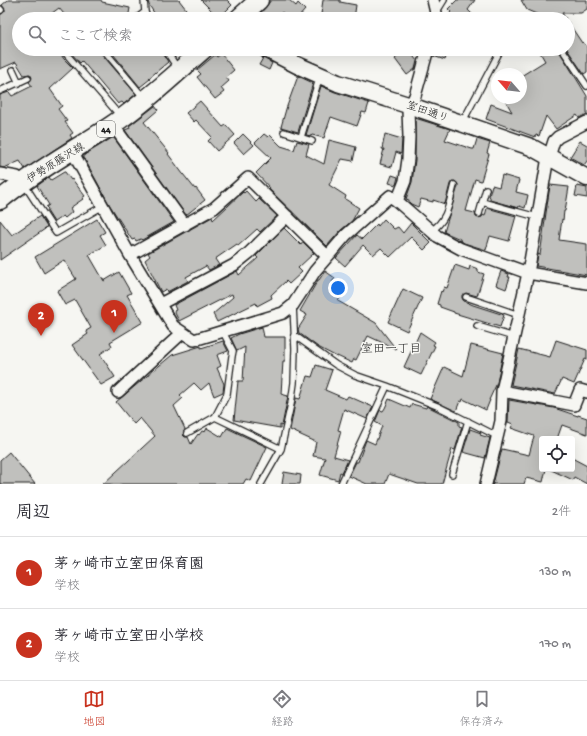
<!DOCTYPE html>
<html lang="ja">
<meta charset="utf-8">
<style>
:root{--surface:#fff;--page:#f2f2f3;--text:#2b2b33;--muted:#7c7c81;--line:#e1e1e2;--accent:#c8321e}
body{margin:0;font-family:"Gochi Hand","Klee One",sans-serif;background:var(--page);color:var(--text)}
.controls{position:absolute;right:12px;bottom:12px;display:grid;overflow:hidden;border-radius:4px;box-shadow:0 4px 16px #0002}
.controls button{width:36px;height:36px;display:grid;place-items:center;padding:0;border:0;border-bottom:1px solid var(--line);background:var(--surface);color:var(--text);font:20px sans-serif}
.compass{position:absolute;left:491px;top:68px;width:36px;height:36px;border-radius:50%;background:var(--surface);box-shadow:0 4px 16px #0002;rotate:298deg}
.you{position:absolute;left:338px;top:288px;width:14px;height:14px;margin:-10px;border:3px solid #fff;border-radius:50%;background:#1a73e8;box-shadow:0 0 0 6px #1a73e833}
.badge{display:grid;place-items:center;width:26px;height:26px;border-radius:50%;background:var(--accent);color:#fff;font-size:13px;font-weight:700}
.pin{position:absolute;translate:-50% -33px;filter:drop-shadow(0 1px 2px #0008)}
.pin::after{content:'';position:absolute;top:21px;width:14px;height:12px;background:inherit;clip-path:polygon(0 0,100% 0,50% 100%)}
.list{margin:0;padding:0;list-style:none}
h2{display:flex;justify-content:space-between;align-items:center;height:52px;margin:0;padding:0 16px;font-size:17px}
h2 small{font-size:13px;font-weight:400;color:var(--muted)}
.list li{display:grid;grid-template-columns:26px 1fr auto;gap:12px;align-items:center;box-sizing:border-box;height:72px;padding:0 16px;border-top:1px solid var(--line)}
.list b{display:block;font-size:15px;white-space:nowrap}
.list p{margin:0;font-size:13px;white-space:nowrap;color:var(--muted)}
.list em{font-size:13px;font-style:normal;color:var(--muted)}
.icon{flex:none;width:22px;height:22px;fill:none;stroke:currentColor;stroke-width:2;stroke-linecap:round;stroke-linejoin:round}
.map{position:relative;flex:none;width:587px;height:484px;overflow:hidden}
.search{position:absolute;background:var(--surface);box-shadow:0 4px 16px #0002;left:12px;right:12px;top:12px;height:44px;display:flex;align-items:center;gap:10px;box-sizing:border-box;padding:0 14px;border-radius:22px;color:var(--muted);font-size:15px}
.sheet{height:196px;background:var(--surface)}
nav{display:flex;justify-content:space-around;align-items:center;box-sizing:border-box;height:56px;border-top:1px solid var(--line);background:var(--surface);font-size:11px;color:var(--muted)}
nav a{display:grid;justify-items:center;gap:2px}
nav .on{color:var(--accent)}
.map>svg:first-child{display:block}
.building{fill:#c0c0bd;stroke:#1c1c1c}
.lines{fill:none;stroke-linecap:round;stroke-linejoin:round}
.lane-casing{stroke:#1c1c1c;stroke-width:8}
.street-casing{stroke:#1c1c1c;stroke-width:14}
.secondary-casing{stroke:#1c1c1c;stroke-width:19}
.primary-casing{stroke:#1c1c1c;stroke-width:21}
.lane{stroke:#f6f6f2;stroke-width:5.5}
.street{stroke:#f6f6f2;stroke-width:11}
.secondary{stroke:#f6f6f2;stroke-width:16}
.primary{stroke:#f6f6f2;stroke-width:18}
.labels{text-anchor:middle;stroke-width:3;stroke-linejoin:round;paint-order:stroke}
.shield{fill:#f6f6f2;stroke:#5d5d5c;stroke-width:1}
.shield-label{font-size:10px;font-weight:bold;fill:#1c1c1c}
.street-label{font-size:11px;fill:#1c1c1c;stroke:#f6f6f2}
.neighbourhood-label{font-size:12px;fill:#1c1c1c;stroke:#f6f6f2}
</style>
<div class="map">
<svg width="587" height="484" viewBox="0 0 587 484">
<rect width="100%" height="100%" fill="#f6f6f2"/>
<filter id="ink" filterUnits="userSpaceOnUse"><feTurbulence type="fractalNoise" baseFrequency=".025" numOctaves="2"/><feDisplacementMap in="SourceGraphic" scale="8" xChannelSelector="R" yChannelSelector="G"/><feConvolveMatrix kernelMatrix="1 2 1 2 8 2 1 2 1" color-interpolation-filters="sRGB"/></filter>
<g filter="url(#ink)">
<!-- building -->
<path class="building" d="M8,0H101L102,2L130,8L128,19H68L59,8L44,19H19V49H57L64,59L73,68L50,89L62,106L58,109L67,121L65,122L73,133L70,135L72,138L25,169L20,161L4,168L0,167V95L9,92L12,96L32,86L29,82L32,78L30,74L24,75L16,62L0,69V14H2L5,11V9L2,5Z
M148,0H179L186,9L173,19H158L149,5Z
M201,0H227L232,5L219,18Z
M271,0H289L296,6L298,3L305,10L297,19H288L282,12L276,19H255L266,7Z
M323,0H340V2L356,5L354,19L321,14Z
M457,0H475L468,10L477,19H444L451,12L448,9Z
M521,0H587V9L581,13H562L566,19H548L527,10Z
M568,22L582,43L583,42L587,47V72L584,74L567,49Z
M76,49H99L100,52L136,94L124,104L122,102L118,104L82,61L80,63L71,53Z
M109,49H161L168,62L149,78L150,79L140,87Z
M170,49H184L175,57Z
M393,49H408L417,61L415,69L407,75L395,59L398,56Z
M435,49H449L445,60L433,56Z
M538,49H558L587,96V114L579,118L577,115L556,129L546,116L539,136L536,135L535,137L486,119L491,104L512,112L504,98H521V76L545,61Z
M221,54L234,70L226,77L229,81L221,88L224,92L215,99L197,77L201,74L197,70L215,55L217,57Z
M263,58L272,63L269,70L259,65Z
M298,76L313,83L298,132L281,127L286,109Z
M321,86L335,92L369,103L366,113L362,112L357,126L331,117L324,138L312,135L311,136L306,135Z
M200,101L223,127L226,125L235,135L217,151L208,141L212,137L196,120L194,122L186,113Z
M155,106L158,110L144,122L169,153L168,154L183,174L195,189L196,188L205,200L186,215L125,130L130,128L129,126Z
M415,118L450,129L445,140L472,149H474L477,139L490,143L487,153L489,154L481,181L475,179L466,211L475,213L476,217L478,218L482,217L483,215L485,216L487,208L516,216L509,241L490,236L486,250L464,243L460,240V239L444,232L458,186V184L455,181H452L450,184L445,204L433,200V202L421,199L418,207L411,204L409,202V200L406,199L412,182L415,160Z
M243,134L254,145L244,154L234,143Z
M264,134L268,137L270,135L281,146L294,150L297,141L309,144L306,155L324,164L329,140L356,147L353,161L342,159L329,185L346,196L345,199L359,208L352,221L341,230L327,246L269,189L270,188L256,173L271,158L255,143Z
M385,134L402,139L401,154L396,152L392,167L380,164L384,149H382Z
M112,138H114L174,222L142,240L141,239L136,241L135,239L132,240L109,204L84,158V155Z
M580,141L587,145V161L584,165L570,157Z
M64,172H65L71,180L72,179L85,196L82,198L83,199L70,208L72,212L65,218L63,216L54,222L47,211L48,209L46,207L49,205L37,186L49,177L51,180Z
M392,175L398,177L396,185L389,183Z
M502,175L519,180L516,192L528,195L525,208L519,206L518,208L490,200V197L489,196L492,185L499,187Z
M550,185L569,187L565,211H564L563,220L562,219L559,240L587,244V275L536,266L538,254L540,255Z
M577,186L587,188V198L575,196Z
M246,191L256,202L259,199L277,216L260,232L257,229L238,246L237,244L215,259L219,265L209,270L206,266L186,277L188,281L167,292L166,289L161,292L145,260L150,256L148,253L212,217L213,220L243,192L244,193Z
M40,216L47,227L44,228L45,229L0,260V220L12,235Z
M97,219L105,232L100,235L106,245L89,255L104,281L119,272L131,293L127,295L143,322L110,342L112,346L100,354L115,377L101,385L72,345L88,334L86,331L91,328L75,300L65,305L57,291L76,279L64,260L44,273L35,257Z
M384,219L394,229L398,227L403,233L411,223L431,243L424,250L411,237L390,257L381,248L373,255L363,245L345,266L336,258L357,235L362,239L377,224L378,226Z
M284,228L301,245L303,242L314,253L298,268L302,272L289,284L286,281L271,295L272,298L257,306L256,303L217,322L213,314L233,297L232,294L179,321L174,311L176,310L174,305L237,271L239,275L258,258L256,256Z
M455,265L469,270L470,266L478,269V272L484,274L477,296L466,293L462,295V298L464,301L473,305L504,315L500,327L454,313V312L440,307V305L437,304L441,291L442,292L444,287L447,288Z
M325,271L335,278L332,282L345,291L338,301L376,323L396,349L368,336L356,360L354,359L352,363L337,356V357L318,347L299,333L298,329L307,315L300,311L318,280H319Z
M501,271L509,274L508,277H510L506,289L496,285Z
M403,289L422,298L407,331L388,322Z
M262,327L264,337H285V361H283L281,394L288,396L282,426L280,425V428L234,420L238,381H243L245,347L237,351L231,338L239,334Z
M420,332L435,342L433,345L435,346L421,375L404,367Z
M556,340L587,350V360L585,359L574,384L562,379L555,394L511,385L519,349L550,357Z
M223,341L228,351L217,355L221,366L217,368L224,384L223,392L214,396L209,383L201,390L194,383L180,395L183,398L174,406L185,429L183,435L185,437H188L191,444L198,434L199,435L202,431L205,432L207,428L222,437L227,428L267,447L251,481L246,479L243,484H103L155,436L140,418L134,424L116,402L172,355L201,346V348Z
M471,345L503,353L497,383L489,400H490L486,410L463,399L462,402L460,401L456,411L430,399L444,367L463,376Z
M316,365L332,370L325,390L346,399L348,396L373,407L367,419L344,409L338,430L341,431L334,456L348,460L342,473L340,472L338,480L320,475L325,458L313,456L316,442L290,430L296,398L300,399L307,376L312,377Z
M389,399L410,408L412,404L426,408L427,406L459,422V426L462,427L455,450L452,449L442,484H418L389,474L385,484H367L349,476L356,462H358L366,440L375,444L382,426L375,422L380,410L383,411L385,408Z
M509,400L554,408L578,416V415L587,418V434L562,425L557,439H542V469H546L543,482L526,478L524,484H493L502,449L529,455L534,436L511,428L513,424L508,422Z
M470,429L481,433L480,435L490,438L485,458L463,452Z
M9,452L35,484H0V460Z
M572,458L587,466V484L574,477L573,480L549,469H572Z
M284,472L301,475L300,484H282Z"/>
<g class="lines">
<!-- lane casing -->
<g class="lane-casing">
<path id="lane" d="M144,0L145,12L148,19
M0,9L1,10
M436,13L444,0
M136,19L145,12
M62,49L121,117
M103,49L144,98
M165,49L178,69
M562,49L587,86
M13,70L19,83
M0,91L28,78
M462,123L501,49
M284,132L312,141
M301,137L320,76
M24,184L56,233L103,206
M482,202L537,217
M479,214L486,189
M431,231C448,220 449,203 454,185
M466,297L519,315
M477,326L514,337
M223,332L233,351L232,356L227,394L215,417L281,449
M294,335L336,365L355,375L387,386L437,406L497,436
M187,433L215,417
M452,474L468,421
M261,484L281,449L291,404L294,383L295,349L293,305
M341,484L387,386"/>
</g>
<!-- street casing -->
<g class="street-casing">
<path id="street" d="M433,0L436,13L434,19
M113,125L185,225
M72,151L130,255L173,326L194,340L283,313L293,305L315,271L346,235L390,196L397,201L405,181L408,159L409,137L408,110L415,96L428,49
M0,174L17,177L23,182
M397,201L437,236L461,249L528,273L587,283
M130,255L214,208L248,178L327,256
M160,304L234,265L249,253L287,216
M502,391L574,405L580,390L587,392
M118,392L182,333
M486,484L501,421L502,391L528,273L547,163L554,141L558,137L587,122"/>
</g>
<!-- secondary casing -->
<g class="secondary-casing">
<path id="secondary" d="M266,49L297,65L338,83L411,106L531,147L587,178"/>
</g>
<!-- primary casing -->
<g class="primary-casing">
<path id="primary" d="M238,19L259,0
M0,200C35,171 75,150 112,125C145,103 174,75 204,49"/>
</g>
<!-- lane -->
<use href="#lane" class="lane"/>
<!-- street -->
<use href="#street" class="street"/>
<!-- secondary -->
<use href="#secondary" class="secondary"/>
<!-- primary -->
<use href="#primary" class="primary"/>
</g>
</g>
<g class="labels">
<!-- shield labels -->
<rect class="shield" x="97" y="121" width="18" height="16" rx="3"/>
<g class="shield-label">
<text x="106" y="133">44</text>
</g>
<!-- street labels -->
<g class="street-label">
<text transform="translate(428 111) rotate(19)" y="4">室田通り</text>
<text transform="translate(55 162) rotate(-32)" y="4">伊勢原藤沢線</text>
</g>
<!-- neighbourhood labels -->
<g class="neighbourhood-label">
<text x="391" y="352">室田一丁目</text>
</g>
</g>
</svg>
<div class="controls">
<button><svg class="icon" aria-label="locate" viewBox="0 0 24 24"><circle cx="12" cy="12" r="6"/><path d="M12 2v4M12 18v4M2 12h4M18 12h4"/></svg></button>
</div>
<svg class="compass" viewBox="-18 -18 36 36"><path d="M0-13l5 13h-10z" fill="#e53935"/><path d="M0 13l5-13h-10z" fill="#7c7c81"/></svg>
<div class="you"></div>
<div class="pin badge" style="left:114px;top:333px">1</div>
<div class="pin badge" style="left:41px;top:336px">2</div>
<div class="search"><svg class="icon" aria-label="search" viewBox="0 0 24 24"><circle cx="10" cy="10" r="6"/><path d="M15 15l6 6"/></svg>ここで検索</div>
</div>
<section class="sheet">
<h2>周辺<small>2件</small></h2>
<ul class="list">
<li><span class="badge">1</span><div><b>茅ヶ崎市立室田保育園</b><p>学校</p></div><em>130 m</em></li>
<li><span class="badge">2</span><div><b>茅ヶ崎市立室田小学校</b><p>学校</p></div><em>170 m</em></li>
</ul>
</section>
<nav>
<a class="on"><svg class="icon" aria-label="map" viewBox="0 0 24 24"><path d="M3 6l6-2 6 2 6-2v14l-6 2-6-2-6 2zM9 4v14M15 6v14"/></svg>地図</a>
<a><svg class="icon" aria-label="directions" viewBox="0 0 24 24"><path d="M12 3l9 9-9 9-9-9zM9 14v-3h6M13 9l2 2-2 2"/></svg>経路</a>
<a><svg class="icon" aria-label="saved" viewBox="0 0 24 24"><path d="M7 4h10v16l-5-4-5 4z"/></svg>保存済み</a>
</nav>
